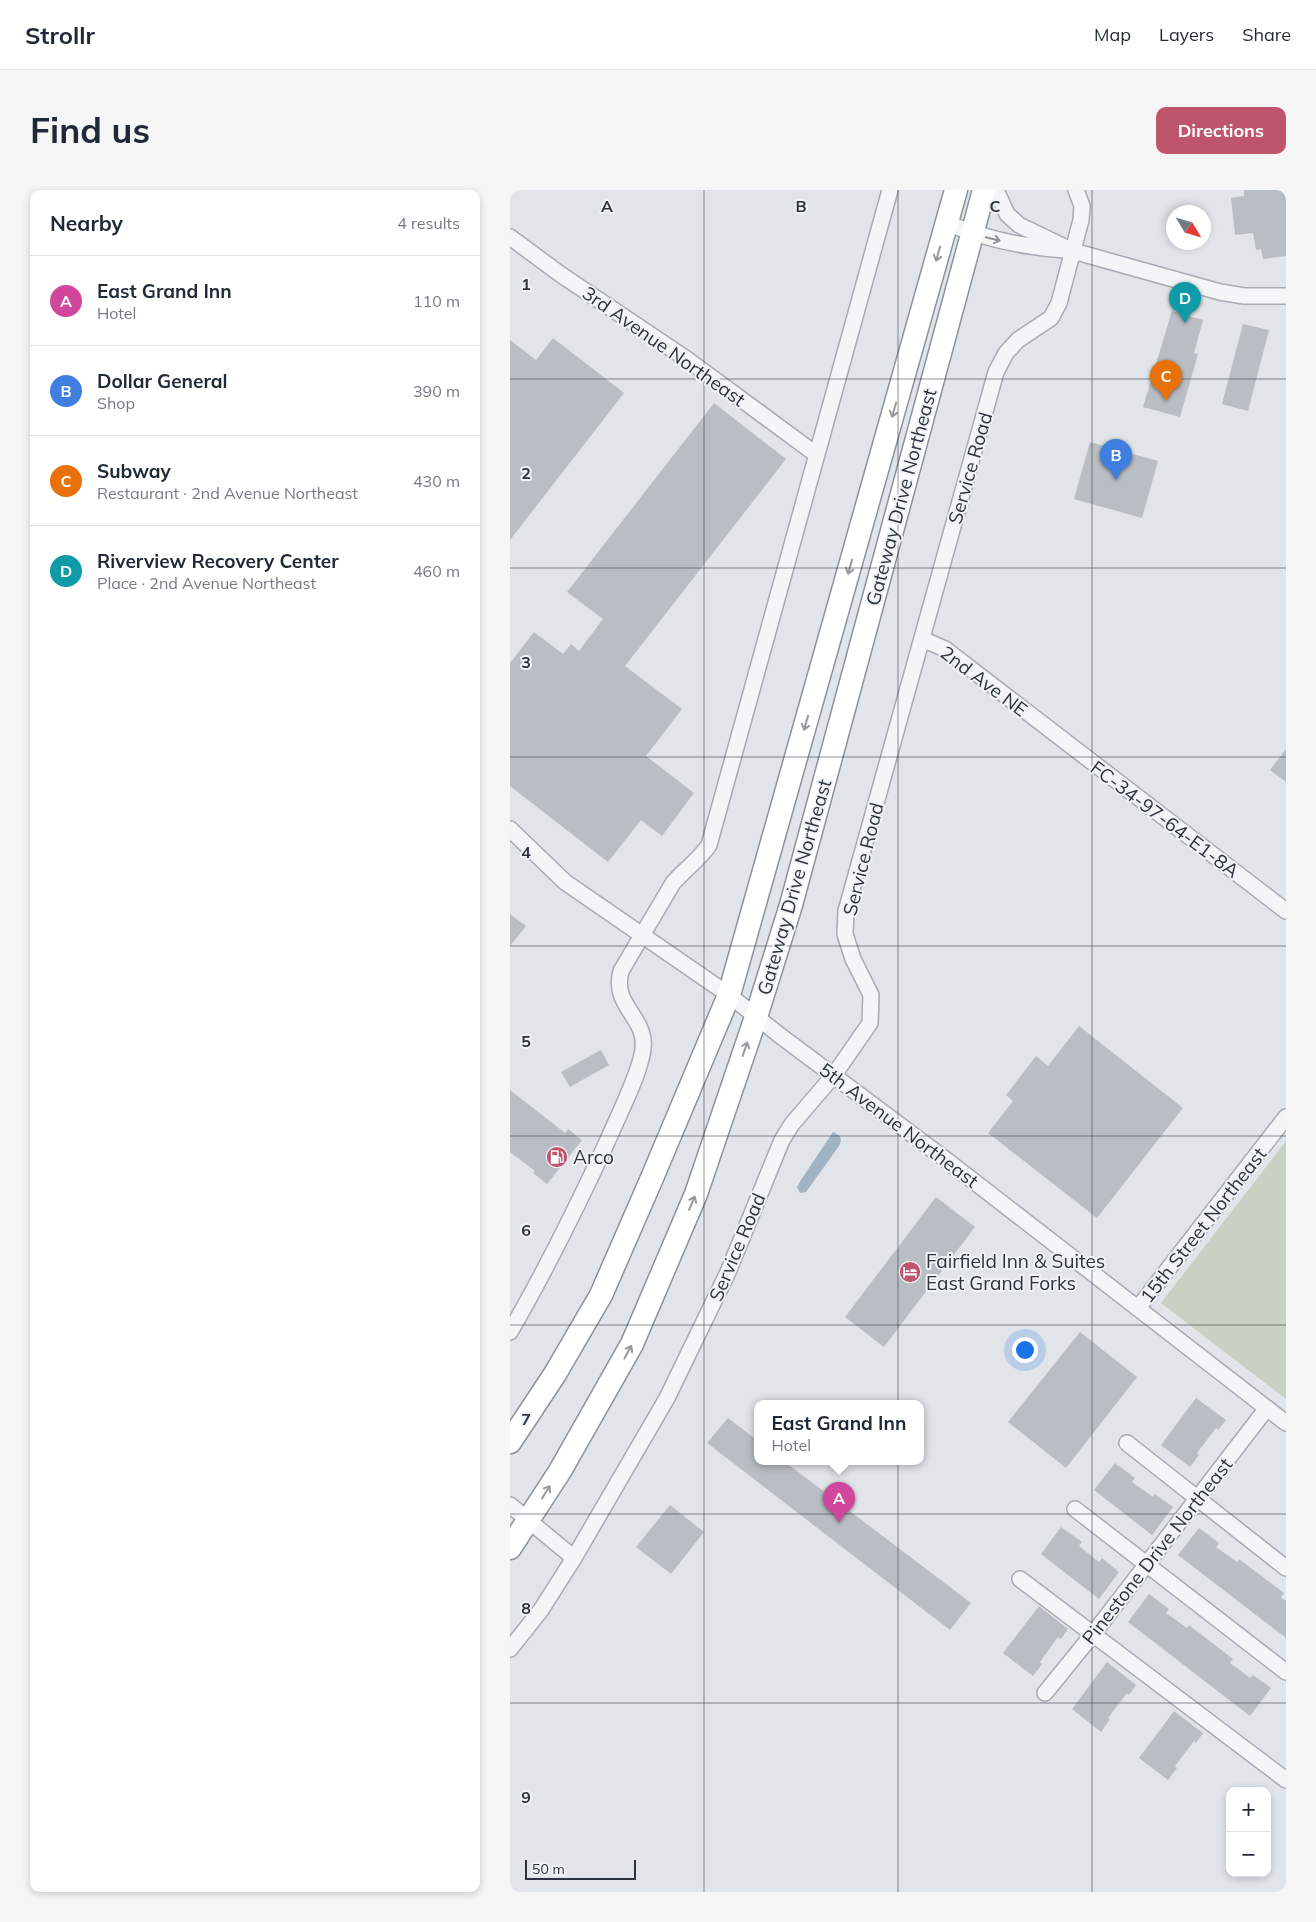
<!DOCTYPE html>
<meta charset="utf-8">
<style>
:root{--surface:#fff;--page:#f6f6f7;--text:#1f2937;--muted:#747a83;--line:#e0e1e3;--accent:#bf556c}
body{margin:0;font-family:Mulish,sans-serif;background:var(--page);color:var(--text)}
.controls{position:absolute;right:15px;bottom:15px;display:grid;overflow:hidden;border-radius:10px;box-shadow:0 2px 8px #0003}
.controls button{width:45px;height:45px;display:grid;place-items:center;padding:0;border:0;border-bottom:1px solid var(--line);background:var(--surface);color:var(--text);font:25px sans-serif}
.compass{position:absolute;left:656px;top:15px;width:45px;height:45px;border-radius:50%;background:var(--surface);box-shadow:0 2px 8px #0003;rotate:128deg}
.scale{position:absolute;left:15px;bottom:12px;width:111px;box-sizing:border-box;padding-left:5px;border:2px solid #2b333e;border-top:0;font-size:14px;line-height:18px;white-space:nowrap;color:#2b333e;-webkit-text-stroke:4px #f0f3f6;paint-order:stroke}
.you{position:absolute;left:514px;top:1159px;width:18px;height:18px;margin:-12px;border:4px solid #fff;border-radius:50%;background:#1a73e8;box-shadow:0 0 0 8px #1a73e833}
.badge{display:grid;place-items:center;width:32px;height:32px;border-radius:50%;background:var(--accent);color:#fff;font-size:16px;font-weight:700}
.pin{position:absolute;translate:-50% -41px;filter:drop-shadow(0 1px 2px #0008)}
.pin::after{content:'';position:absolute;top:26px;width:18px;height:15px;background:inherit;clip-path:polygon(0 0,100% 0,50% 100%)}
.popup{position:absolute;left:244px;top:1210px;width:170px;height:65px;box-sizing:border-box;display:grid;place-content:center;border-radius:10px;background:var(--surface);filter:drop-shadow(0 1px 4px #0005);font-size:16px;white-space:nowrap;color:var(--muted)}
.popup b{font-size:19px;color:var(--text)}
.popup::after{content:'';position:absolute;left:50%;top:100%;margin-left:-10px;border:10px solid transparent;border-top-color:var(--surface)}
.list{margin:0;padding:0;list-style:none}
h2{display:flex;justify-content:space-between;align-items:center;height:65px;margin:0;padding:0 20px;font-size:21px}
h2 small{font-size:16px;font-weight:400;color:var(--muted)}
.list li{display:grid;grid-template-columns:32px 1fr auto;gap:15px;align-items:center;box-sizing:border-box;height:90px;padding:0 20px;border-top:1px solid var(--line)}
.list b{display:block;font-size:19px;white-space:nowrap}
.list p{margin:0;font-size:16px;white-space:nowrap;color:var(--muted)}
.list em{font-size:16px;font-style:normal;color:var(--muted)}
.map{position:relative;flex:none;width:776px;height:1702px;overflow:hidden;border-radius:10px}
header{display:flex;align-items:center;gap:30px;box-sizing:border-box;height:70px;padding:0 25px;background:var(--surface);border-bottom:1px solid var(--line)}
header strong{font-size:24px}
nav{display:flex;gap:28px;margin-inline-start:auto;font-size:18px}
.intro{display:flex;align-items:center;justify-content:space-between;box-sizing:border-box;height:120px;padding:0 30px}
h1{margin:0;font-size:35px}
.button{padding:12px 22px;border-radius:10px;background:var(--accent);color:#fff;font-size:18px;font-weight:700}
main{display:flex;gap:30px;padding:0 30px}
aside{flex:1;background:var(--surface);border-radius:10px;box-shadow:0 2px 8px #0003}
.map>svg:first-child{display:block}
.green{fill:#c8d1c3}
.water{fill:#a0b4c4}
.building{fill:#b9bec4}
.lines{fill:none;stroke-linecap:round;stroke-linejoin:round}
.minor-casing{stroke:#a7abb2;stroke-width:18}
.highway-casing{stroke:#8a939d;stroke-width:25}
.minor{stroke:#f3f5f7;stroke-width:15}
.highway{stroke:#fff;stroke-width:22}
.oneway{stroke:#8f949a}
.oneway2{stroke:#95999e}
.grid{fill:none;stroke:#2b333e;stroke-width:1;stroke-opacity:0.55}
.labels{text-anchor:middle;stroke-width:4;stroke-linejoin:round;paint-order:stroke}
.street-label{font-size:19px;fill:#2b333e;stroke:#f0f3f6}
.poi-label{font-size:19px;fill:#2b333e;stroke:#f0f3f6;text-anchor:start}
.grid-label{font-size:16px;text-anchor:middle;font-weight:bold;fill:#2b333e;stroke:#f0f3f6;stroke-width:4;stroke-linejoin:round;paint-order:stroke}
</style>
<header>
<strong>Strollr</strong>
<nav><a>Map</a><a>Layers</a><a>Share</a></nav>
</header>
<div class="intro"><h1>Find us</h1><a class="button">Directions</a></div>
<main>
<aside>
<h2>Nearby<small>4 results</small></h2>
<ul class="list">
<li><span class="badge" style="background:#d1479c">A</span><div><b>East Grand Inn</b><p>Hotel</p></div><em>110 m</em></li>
<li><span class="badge" style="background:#3f7fe0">B</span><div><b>Dollar General</b><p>Shop</p></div><em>390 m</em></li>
<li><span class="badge" style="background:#e8710a">C</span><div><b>Subway</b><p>Restaurant · 2nd Avenue Northeast</p></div><em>430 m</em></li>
<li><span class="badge" style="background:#0f9aa8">D</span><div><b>Riverview Recovery Center</b><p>Place · 2nd Avenue Northeast</p></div><em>460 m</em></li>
</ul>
</aside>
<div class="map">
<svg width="776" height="1702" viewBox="0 0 776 1702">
<rect width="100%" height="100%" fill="#e1e4e8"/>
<!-- green -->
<path class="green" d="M776,951V1209L651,1113Z"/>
<!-- water -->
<path class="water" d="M323,942L330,946L331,951L329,956L296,1002L290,1003L287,997L291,990Z"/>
<!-- building -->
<path class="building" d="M734,0H776V66L753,69L751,59L746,60L743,43L725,45L721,8L734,6Z
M662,121L693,130L684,163L688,164L670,227L633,217Z
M733,134L759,140L738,221L712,214Z
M43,148L114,203L0,350V150L26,170Z
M204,213L276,269L115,476L172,519L136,566L184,603L152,646L131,630L98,672L0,596V473L24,442L53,464L61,454L69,461L93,429L57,402Z
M580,252L648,271L632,328L564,309Z
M776,559V592L760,580Z
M0,724L16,736L0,756Z
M569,836L673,918L587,1028L478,943L503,911L496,905L526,866L538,876Z
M91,860L99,875L60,897L51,882Z
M0,900L55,943L58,939L72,950L37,994L23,983L25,981L0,962Z
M426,1007L465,1037L374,1157L335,1127Z
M570,1142L627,1187L556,1278L498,1232Z
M686,1208L716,1230L708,1240L706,1238L687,1263L689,1265L680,1277L651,1255Z
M218,1228L248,1251V1272H275L461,1413L440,1440L197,1253Z
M605,1273L625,1288L622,1292L643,1307L645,1304L663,1317L642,1345L584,1300Z
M160,1315L194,1342L161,1384L126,1357Z
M551,1337L572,1352L569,1356L589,1372L592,1368L609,1382L589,1409L531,1364Z
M689,1338L709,1353L706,1357L727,1372L729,1369L774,1403L771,1407L776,1411V1448L668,1365Z
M639,1404L659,1419L656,1423L677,1438L679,1435L723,1469L720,1473L740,1488L743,1485L761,1498L740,1526L618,1432Z
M529,1416L558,1439L551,1449L548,1447L530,1472L532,1474L523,1486L493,1463Z
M597,1472L626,1495L619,1505L617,1503L598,1528L600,1529L591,1542L562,1519Z
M664,1521L693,1543L686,1553L684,1551L665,1576L667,1578L658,1590L629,1568Z"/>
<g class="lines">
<!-- minor casing -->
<g class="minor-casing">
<path id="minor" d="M486,0L497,24L509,35L563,61L710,102L734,106H776
M437,33C475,49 513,57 554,60
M0,47L50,84L178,170L307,265
M411,453L419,452L435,459L776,721
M0,639L55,692L219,805L268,844L435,969L776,1233
M628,1118L776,927
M0,1142C36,1080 67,1017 97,952C108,926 126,892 132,865C141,827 101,819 111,781L163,693C175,679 189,670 199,655L380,0
M617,1253L776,1378
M0,1315L64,1368
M565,1319L776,1482
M510,1389L776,1590
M0,1459L31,1420L64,1368L157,1208L218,1082L272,950L282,934L324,885L360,833L361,805L343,769L335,744L336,721L486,182L496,163L508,150L541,128L549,113L571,30L572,16L566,0
M535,1503L583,1444L757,1218"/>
</g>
<!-- highway casing -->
<g class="highway-casing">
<path id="highway" d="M0,1252L45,1184L91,1105L142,988L219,805L446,0
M0,1358L50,1281L122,1154L186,1004L246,827L281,715L474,0"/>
</g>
<!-- minor -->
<use href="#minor" class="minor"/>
<!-- highway -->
<use href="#highway" class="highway"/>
</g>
<!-- one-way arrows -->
<defs><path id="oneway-shaft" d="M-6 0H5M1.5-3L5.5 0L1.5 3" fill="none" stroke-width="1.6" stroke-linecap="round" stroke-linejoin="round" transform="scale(1.25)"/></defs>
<use class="oneway" href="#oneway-shaft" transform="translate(483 49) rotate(14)"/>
<g class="oneway2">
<use href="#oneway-shaft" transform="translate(428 64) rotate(106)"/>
<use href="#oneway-shaft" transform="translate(384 220) rotate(106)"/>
<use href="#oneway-shaft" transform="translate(340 377) rotate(106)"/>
<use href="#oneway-shaft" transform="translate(296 533) rotate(106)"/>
<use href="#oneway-shaft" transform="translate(235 859) rotate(-71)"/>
<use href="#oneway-shaft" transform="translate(182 1013) rotate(-67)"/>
<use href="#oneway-shaft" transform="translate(118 1162) rotate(-61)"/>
<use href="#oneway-shaft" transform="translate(36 1302) rotate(-58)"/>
</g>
<!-- grid -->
<path class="grid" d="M194,0V1702M388,0V1702M582,0V1702M0,189H776M0,378H776M0,567H776M0,756H776M0,946H776M0,1135H776M0,1324H776M0,1513H776"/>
<!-- icons -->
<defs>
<g id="fuel-disc" transform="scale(1.125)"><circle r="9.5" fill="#bf556c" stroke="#f0f3f6"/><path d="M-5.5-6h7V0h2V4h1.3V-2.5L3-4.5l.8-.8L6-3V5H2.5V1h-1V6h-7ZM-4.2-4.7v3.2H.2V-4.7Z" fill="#fff"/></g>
<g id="hotel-disc" transform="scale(1.125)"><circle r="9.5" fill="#bf556c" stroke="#f0f3f6"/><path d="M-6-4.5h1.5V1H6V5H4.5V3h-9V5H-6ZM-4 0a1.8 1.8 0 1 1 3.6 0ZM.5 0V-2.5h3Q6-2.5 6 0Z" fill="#fff"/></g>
</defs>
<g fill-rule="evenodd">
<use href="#fuel-disc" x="47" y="967"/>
<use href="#hotel-disc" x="400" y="1082"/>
</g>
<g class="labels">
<!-- street labels -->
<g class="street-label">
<text transform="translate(154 156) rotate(35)" y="7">3rd Avenue Northeast</text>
<text transform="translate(460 278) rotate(-74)" y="7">Service Road</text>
<text transform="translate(391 307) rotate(-75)" y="7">Gateway Drive Northeast</text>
<text transform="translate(474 491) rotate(37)" y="7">2nd Ave NE</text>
<text transform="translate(655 629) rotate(37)" y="7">FC-34-97-64-E1-8A</text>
<text transform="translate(353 669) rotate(-76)" y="7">Service Road</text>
<text transform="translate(284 697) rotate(-74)" y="7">Gateway Drive Northeast</text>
<text transform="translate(389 935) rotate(37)" y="7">5th Avenue Northeast</text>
<text transform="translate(693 1035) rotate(-52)" y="7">15th Street Northeast</text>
<text transform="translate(227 1057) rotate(-67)" y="7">Service Road</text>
<text transform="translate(647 1361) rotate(-52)" y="7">Pinestone Drive Northeast</text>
</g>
<!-- poi labels -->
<g class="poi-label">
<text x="63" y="974">Arco</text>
<text x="416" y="1078">Fairfield Inn &amp; Suites<tspan x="416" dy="22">East Grand Forks</tspan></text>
</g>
</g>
<g class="grid-label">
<text x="97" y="22">A</text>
<text x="291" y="22">B</text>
<text x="485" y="22">C</text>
<text x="16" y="100">1</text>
<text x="16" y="289">2</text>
<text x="16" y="478">3</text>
<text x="16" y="668">4</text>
<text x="16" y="857">5</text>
<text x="16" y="1046">6</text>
<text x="16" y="1235">7</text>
<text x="16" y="1424">8</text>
<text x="16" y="1613">9</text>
</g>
</svg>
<div class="controls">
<button>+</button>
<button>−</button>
</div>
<svg class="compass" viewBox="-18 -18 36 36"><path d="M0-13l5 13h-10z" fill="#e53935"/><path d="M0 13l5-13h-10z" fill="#747a83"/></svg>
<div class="scale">50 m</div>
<div class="you"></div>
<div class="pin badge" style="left:329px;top:1333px;background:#d1479c">A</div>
<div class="popup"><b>East Grand Inn</b>Hotel</div>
<div class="pin badge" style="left:606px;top:290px;background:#3f7fe0">B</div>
<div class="pin badge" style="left:656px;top:211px;background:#e8710a">C</div>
<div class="pin badge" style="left:675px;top:133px;background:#0f9aa8">D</div>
</div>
</main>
